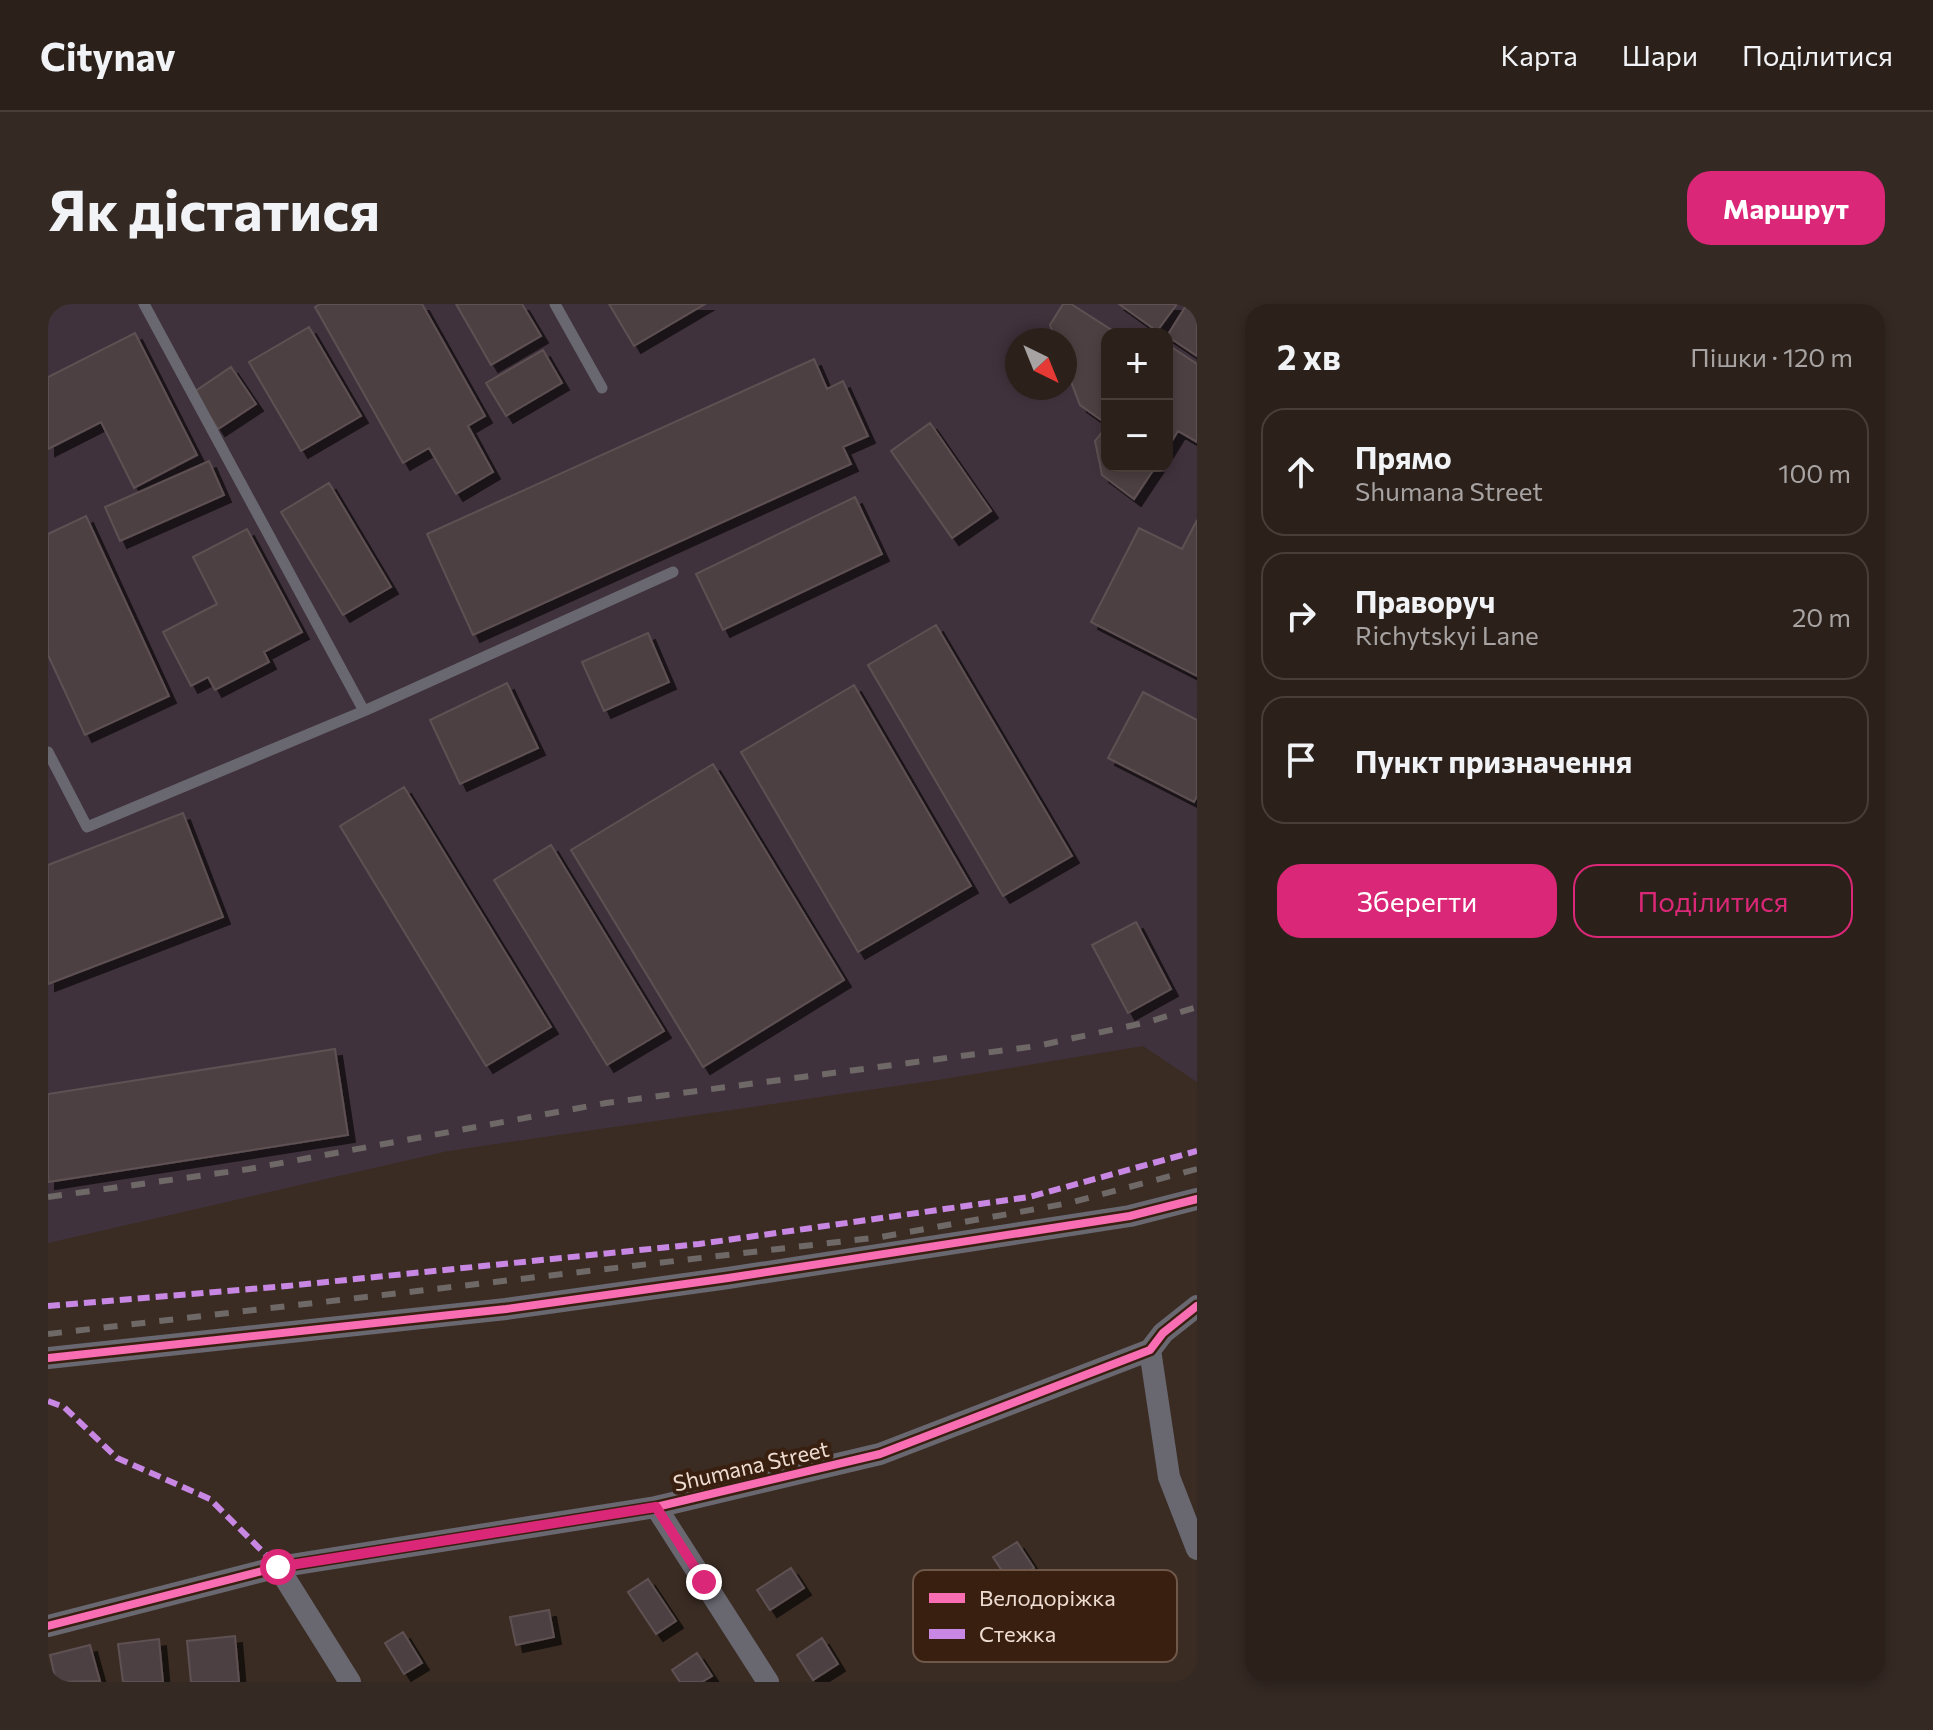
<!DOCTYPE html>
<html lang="uk">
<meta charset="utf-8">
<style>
:root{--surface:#2c211a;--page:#342923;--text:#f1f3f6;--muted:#a6a3a2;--line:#483e39;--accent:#db2777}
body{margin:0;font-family:Commissioner,sans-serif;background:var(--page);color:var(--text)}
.controls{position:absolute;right:24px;top:24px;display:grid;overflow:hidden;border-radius:16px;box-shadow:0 4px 12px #0003}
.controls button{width:72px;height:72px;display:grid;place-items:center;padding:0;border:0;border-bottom:2px solid var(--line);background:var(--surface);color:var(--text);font:40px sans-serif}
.compass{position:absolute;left:957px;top:24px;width:72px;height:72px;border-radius:50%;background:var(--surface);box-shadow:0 4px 12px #0003;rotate:137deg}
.stop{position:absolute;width:24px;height:24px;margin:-18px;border:6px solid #db2777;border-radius:50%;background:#fff}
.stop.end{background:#db2777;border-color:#fff;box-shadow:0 2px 8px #0008}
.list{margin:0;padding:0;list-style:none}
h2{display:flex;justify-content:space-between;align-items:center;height:104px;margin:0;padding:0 32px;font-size:34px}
h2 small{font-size:26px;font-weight:400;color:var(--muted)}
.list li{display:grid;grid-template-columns:52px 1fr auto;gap:24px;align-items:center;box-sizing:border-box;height:128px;margin:0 16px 16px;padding:0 16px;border:2px solid var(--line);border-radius:24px}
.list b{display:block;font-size:30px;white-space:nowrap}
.list p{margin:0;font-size:26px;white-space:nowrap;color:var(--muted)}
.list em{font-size:26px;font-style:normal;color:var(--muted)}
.actions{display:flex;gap:16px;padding:24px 32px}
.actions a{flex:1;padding:18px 0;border:2px solid var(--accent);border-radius:24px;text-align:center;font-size:28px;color:var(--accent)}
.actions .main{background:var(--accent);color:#fff}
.icon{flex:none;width:44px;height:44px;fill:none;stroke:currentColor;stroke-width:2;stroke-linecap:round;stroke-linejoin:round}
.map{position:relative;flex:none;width:1149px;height:1378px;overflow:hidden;border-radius:24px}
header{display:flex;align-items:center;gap:48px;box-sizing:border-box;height:112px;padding:0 40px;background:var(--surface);border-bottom:2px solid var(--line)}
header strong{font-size:38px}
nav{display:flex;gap:44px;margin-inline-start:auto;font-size:28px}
.intro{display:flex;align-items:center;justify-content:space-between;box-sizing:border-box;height:192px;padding:0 48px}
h1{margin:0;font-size:56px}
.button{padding:20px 36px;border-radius:24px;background:var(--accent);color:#fff;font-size:28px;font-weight:700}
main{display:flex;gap:48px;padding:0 48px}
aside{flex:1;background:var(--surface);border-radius:24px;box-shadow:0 4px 12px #0003}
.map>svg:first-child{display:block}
.industrial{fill:#40323c;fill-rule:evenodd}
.building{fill:#4e4143;stroke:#5e5152;stroke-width:2;filter:url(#shadow)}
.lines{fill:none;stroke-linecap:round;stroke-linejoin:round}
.service{stroke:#696871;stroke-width:11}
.minor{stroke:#696871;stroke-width:22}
.rail{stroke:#6e6867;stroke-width:6;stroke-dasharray:14 14;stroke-linecap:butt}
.quiet{stroke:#c787e3;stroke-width:6;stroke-dasharray:12 6;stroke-linecap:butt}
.cycleway-casing{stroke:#391f0f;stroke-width:13}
.cycleway{stroke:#f96db3;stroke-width:8}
.route{stroke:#db2777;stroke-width:10}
.labels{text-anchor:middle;stroke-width:8;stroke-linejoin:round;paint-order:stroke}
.street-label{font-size:22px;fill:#eedcd2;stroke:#391f0f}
.key{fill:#391f0f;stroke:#6f584a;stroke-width:2}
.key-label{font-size:22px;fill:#eedcd2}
</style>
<header>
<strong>Citynav</strong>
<nav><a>Карта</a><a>Шари</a><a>Поділитися</a></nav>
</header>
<div class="intro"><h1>Як дістатися</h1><a class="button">Маршрут</a></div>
<main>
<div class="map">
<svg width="1149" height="1378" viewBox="0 0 1149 1378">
<defs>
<filter id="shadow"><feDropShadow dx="7" dy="7" stdDeviation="0" flood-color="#0009"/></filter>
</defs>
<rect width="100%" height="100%" fill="#3a2c23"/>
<!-- industrial -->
<path class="industrial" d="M18,0H1149V778L1095,742L896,775L400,847L0,939V9ZM1059,30H1119V162H1059ZM969,36H1017V84H969Z"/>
<!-- building -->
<path class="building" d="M272,0H374L437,112L420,122L445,168L408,190L381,144L355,159L267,3Z
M408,0H474L493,32L443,61Z
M561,0H657L586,42Z
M1015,0H1023L1070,30H1059V120L1032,101L1017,62V36H1007L1002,21Z
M1071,0H1129L1109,27Z
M1139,0H1149V52L1119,32Z
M261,23L313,112L253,147L201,58Z
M87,29L149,151L86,184L53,118L0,145V73Z
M1119,40L1149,60V138L1130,127L1119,145Z
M495,46L514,79L458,112L438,79Z
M766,55L779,85L795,77L820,132L795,143L803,160L425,331L379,230Z
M183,63L208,100L170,125L146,88Z
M882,119L943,207L904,234L843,147Z
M1059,122V162H1108L1086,195L1054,171L1047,137Z
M161,157L176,191L72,237L57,203Z
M281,179L343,283L295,311L233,208Z
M807,193L834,250L675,326L648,270Z
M38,212L121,392L37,431L0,351V230Z
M1149,216V372L1043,318L1091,224L1134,245Z
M199,225L254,328L216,348L221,358L167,386L160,373L143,382L115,328L169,300L145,253Z
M888,321L1024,552L955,592L820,361Z
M600,329L621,378L556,407L534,358Z
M459,379L490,444L412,480L382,416Z
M806,381L923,582L810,648L693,448Z
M1095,388L1149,416V492L1146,498L1060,454Z
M665,460L796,676L655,763L523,546Z
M356,483L503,723L438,762L292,522Z
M135,509L175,613L0,680V561Z
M503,541L616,727L559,761L446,576Z
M1088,618L1123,685L1080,709L1044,641Z
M287,745L300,831L0,878V790Z
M969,1238L986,1264L962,1279L945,1253Z
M743,1264L756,1284L722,1306L709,1286Z
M600,1275L628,1317L608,1330L580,1288Z
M501,1306L506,1333L468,1341L462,1313Z
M355,1328L374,1359L356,1370L337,1339Z
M187,1332L191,1378H143L139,1337Z
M774,1334L790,1360L765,1376L749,1351Z
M111,1335L115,1378H75L70,1340Z
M42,1341L52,1377L8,1378L2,1351Z
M649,1349L664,1372L654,1378H632L624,1366Z"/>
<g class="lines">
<!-- service -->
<path class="service" d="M96,0L316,407L625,268
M507,0L554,84
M0,448L39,523L316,407"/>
<!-- minor -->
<path class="minor" d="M1102,1046L1121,1173L1149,1245
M0,1054L458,1005L680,974L1082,912L1149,895
M608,1203L720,1378
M230,1263L302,1378
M0,1322L230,1263L608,1203L832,1150L1102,1046L1115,1029L1149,1002"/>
<!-- rail -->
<path class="rail" d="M0,893L201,865L558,799L989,742L1100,718L1149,703
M0,1030L833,933L1021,899L1149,865"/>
<!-- quiet -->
<path class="quiet" d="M0,1002L239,982L651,940L981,893L1149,847
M0,1097L16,1103L69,1154L162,1195L230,1263"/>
<!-- cycleway casing -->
<g class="cycleway-casing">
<path id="cycleway" d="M0,1054L458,1005L680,974L1082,912L1149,895
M0,1322L230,1263L608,1203L832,1150L1102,1046L1115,1029L1149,1002"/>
</g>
<!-- cycleway -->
<use href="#cycleway" class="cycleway"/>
</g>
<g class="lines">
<!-- route -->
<path class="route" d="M230,1263L608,1203L656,1278"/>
</g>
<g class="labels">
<!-- street labels -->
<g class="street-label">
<text transform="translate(703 1162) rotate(-13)" y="8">Shumana Street</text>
</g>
</g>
<!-- legend -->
<rect x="865" y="1266" width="264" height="92" rx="12" class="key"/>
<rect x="881" y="1289" width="36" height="10" fill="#f96db3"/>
<rect x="881" y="1325" width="36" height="10" fill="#c787e3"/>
<g class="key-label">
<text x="931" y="1302">Велодоріжка</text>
<text x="931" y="1338">Стежка</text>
</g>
</svg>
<div class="controls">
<button>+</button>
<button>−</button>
</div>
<svg class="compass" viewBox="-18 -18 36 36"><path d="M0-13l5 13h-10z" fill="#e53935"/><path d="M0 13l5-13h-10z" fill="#a6a3a2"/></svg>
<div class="stop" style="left:230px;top:1263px"></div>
<div class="stop end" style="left:656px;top:1278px"></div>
</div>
<aside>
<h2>2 хв<small>Пішки · 120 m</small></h2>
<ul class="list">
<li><svg class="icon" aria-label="ahead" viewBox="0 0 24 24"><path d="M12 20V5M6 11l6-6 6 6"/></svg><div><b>Прямо</b><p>Shumana Street</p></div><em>100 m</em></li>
<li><svg class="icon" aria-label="right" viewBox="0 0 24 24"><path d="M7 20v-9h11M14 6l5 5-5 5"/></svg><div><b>Праворуч</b><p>Richytskyi Lane</p></div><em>20 m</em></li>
<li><svg class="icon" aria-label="arrive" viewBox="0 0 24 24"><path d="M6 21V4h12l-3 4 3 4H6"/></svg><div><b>Пункт призначення</b></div></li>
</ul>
<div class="actions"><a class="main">Зберегти</a><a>Поділитися</a></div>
</aside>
</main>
